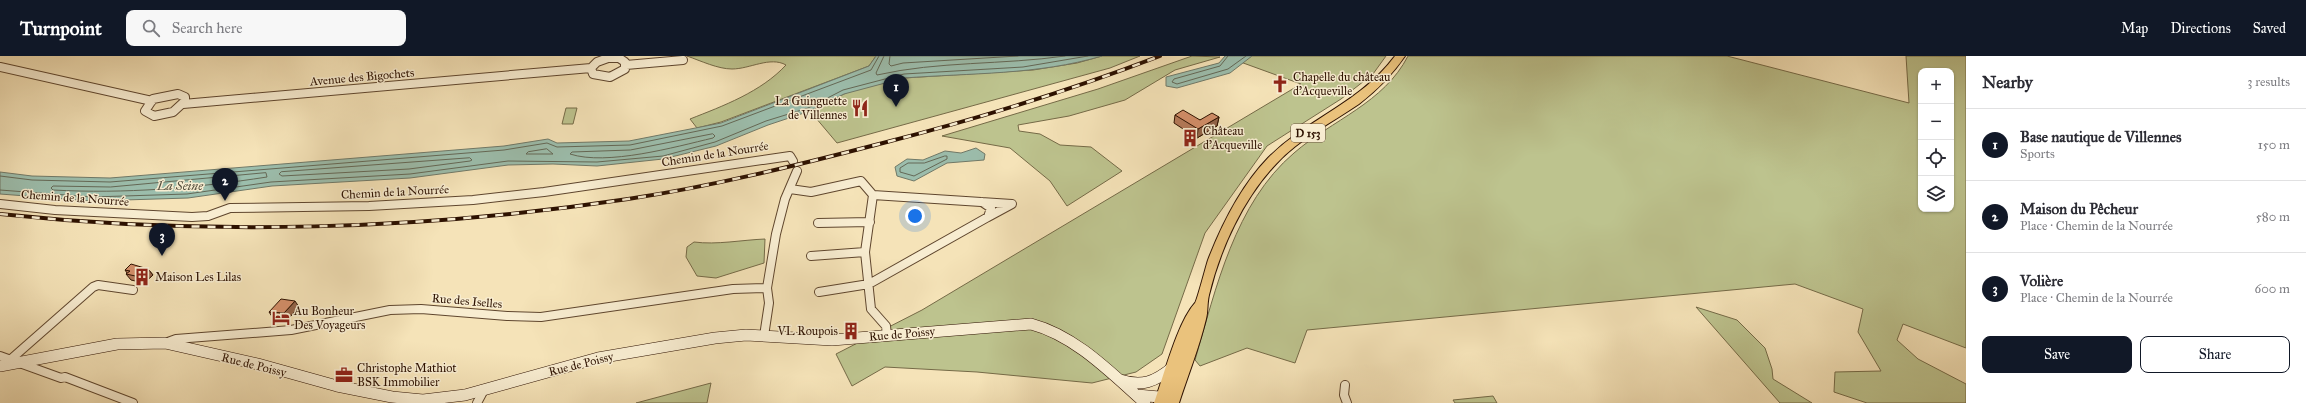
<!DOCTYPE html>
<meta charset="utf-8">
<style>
:root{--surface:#fff;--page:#f7f7f7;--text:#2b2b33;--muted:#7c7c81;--line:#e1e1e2;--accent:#111827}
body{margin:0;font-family:"IM FELL Great Primer",serif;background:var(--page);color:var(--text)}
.controls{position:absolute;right:12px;top:12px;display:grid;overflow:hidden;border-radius:8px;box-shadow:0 1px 3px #0004}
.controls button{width:36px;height:36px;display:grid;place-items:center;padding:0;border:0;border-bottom:1px solid var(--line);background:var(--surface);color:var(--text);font:20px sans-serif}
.you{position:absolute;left:915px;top:160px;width:14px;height:14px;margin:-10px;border:3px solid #fff;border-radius:50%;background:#1a73e8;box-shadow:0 0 0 6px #1a73e833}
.badge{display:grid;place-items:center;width:26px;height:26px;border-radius:50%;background:var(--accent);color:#fff;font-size:13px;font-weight:700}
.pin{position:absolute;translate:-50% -33px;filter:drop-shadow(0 1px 2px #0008)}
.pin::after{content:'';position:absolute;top:21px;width:14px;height:12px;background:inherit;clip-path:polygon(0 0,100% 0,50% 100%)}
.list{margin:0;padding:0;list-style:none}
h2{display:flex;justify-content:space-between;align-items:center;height:52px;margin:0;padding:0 16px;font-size:17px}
h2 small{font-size:13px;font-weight:400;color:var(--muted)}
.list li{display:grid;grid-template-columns:26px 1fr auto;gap:12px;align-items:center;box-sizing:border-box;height:72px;padding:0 16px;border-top:1px solid var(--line)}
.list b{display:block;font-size:15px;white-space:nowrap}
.list p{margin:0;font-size:13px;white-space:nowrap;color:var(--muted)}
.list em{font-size:13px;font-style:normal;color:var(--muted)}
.actions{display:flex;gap:8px;padding:12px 16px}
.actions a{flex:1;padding:9px 0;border:1px solid var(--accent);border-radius:8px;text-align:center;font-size:14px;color:var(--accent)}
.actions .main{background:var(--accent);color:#fff}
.icon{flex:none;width:22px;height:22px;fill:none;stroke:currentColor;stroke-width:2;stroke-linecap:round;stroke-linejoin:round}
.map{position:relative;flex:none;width:1966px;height:347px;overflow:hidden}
header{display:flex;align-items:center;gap:24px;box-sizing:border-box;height:56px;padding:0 20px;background:var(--accent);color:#fff}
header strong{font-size:19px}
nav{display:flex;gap:22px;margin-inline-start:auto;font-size:14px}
.search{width:280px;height:36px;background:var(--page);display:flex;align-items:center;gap:10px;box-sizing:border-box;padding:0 14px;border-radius:8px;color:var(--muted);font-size:15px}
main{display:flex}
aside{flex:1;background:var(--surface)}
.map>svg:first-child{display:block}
.green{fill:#bdc38e;stroke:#756a47;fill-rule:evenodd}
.water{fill:#9cbead;stroke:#707968}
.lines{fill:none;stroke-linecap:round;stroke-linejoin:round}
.shore{stroke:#646856;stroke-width:1}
.street-casing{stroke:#5f462e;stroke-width:10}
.secondary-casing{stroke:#2d1100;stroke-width:12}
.primary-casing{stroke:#2d1100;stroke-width:2}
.street{stroke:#f8edd1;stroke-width:8}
.secondary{stroke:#f8edd1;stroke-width:11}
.primary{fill:#eac27c;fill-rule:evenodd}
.rail-casing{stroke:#2d1100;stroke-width:4}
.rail{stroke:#f8edd1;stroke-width:2.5;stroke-dasharray:8;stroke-linecap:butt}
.wall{fill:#b67b5b;stroke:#2d1100}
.shaded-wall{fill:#94644a;stroke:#2d1100}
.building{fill:#d48f6a;stroke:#2d1100}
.labels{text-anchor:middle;stroke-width:3;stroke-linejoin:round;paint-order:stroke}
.shield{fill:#f8edd1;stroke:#6a533f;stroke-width:1}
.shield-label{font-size:11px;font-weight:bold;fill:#2d1100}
.street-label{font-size:12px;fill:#2d1100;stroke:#f8edd1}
.poi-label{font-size:12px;fill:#2d1100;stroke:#f8edd1;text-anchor:start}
.water-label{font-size:13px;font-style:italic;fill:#544e3d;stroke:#f8edd1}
</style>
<header>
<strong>Turnpoint</strong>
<div class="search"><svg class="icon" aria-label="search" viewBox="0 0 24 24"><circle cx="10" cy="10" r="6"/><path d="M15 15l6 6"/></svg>Search here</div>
<nav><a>Map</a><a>Directions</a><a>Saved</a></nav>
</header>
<main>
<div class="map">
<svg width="1966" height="347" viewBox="0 0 1966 347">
<rect width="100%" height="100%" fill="#f5e3b8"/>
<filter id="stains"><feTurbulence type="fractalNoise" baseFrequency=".005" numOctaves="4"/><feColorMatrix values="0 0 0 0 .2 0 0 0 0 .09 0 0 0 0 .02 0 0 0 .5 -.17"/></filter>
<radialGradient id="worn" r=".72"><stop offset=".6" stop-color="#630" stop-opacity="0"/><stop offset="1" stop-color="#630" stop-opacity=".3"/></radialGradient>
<!-- green -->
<path class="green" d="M687,0H876L869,10L721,66L697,72L690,63C723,50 761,36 786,9C770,0 750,13 732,13C718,13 701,5 687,0Z
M1102,0H1140L1110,12L837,87L810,55L850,35L904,22L1033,14L1077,7Z
M1192,0L1220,1L1175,14L1125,44L1069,60L1018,69L1019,75L1040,78L1060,89L1091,91L1122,115L1067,150L1050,125L1010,92L942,80L1098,33Z
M1224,0H1386L1373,18L1341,43L1267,90L1205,177L1162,298L1136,316L1092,327L977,316L885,311L852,330L836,298L922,254L1301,28Z
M1408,0H1727L1909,47L1906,0H1966V292L1903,268L1897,284L1918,303L1966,328V347H1867L1834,336L1835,316L1881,315L1858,276L1863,253L1795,228L1307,274L1295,307L1247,292L1200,310L1195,304C1216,232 1235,147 1294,97C1332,64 1384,47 1408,0ZM1921,15H1951V153H1921Z
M566,52H577L573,68H562Z
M765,183L764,207L716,222L697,220L686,201L687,191L694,186C717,189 741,184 765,183Z
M1696,251L1737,264L1765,292L1772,313L1773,323L1812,347H1780Z
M711,327L707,347H636Z
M1493,340L1497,347H1455L1453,344Z"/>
<!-- water -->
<path class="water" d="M876,0H1102C1038,19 970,17 904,22L844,38L810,55L768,69L716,90L663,103L597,110L553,108L508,109L410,122L272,130L188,142L92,145L0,138V116L32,120L110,122L504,90L548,83L557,87L629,85L721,67L869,10Z
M1225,0H1252L1230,17L1177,32L1166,30V21L1219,7Z
M976,92L985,98L984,104L947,107L914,125L897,120L895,111L907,103L923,104L945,95L961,97Z"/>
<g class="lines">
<!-- shore -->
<path class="shore" d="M884,0L876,17L877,19C938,5 1003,9 1065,0
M890,0L889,8L891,10L903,7L1018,0
M1228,0L1220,10L1174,23L1172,26L1177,28L1228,13L1246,0
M713,78L715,80L713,82C675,91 607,110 570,98L572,96L630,94Z
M547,93L553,98H526L528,96Z
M945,100H947V103L914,120L900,116V112L908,107H924Z
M470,102L472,104L470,105L409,113L282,120L279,118L281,116Z
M266,117L267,121C196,132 125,138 53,134L51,132L53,130L110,131Z
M0,120L32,124L110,126L504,94L547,87L557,91L630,89L722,70L871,14L879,0
M0,134L92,141L187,138L271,126L410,118L508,105L597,106L663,100L715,86L766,65L808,52L843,34L904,18L1023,11L1088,0"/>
<!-- street casing -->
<g class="street-casing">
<path id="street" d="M608,2H619L625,6V13L610,21L593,18L591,12L597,6Z
M626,9L683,4
M0,11L152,45
M178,38L185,41V45L173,56L154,60L145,55L153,43Z
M183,48L591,12
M790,133L811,136L861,125L873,139
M873,139L1012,148L988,161
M873,139L865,196L871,253L886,270L887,280
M0,148L55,154L192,161L208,160L230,152L369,150L473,144L544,136L790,100L793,105
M818,167L870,166
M811,200L865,196
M819,236L869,228L988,161L991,152L982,146
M764,280L769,247L767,232L776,178L785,143L797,115
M165,287L176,283L291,274L390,254L421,253L507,260L541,261L733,233L767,232
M0,300L61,322L65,321L133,347
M10,304L93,231L98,229L133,234
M1345,329L1344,339L1347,347
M477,347L484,334"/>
</g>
<!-- secondary casing -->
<g class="secondary-casing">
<path id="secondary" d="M0,310L117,288L165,287L258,308L337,330L392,341L423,344L465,339L598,302L715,282L746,279L832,284L1031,268C1076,280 1111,317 1145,347
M1120,324C1142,331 1155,326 1173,311
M1137,339L1170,342"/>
</g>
<!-- primary casing -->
<g class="primary-casing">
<path id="primary" d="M1395,0H1405C1392,19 1377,34 1359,48C1331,67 1299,83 1276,108C1243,143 1220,193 1209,239C1207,247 1208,256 1206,263C1199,292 1188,319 1179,347H1154C1164,320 1177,267 1195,247C1197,245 1206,210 1208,204C1222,168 1241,130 1268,102C1308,62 1359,48 1395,0Z"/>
</g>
<!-- street -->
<use href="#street" class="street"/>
<!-- secondary -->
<use href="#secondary" class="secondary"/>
<!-- primary -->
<use href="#primary" class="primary"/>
<!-- rail casing -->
<g class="rail-casing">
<path id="rail" d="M0,158C206,180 423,174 628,143C714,130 798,109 883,87C977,63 1069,35 1160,0"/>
</g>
<!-- rail -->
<use href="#rail" class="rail"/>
</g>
<!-- wall -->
<path class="wall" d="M1175,59L1200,64L1219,61L1217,70L1197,82L1174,67Z
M148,213L153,219L144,227L131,224L126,218L127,217L125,214Z
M299,251L288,263L273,262L269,256Z"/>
<!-- shaded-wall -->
<path class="shaded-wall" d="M1219,61L1217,70L1197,82L1198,73Z
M148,213L153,219L144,227L140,221Z
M295,245L299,251L288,263L284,257Z"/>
<!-- building -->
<path class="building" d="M1183,54L1200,64L1212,57L1219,61L1198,73L1175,59Z
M131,208L148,213L140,221L126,218L130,215L125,214Z
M281,243L295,245L284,257L269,256Z"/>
<!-- icons -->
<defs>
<g id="church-bare" transform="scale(1.38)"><path d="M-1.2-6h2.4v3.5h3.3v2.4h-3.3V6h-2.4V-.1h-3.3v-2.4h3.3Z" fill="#8f2418" stroke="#f8edd1" stroke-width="2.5" paint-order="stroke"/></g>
<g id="restaurant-bare" transform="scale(1.38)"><path d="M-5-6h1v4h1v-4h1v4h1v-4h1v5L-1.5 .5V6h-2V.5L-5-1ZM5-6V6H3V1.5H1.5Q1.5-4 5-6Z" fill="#8f2418" stroke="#f8edd1" stroke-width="2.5" paint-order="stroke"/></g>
<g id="building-bare" transform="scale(1.38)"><path d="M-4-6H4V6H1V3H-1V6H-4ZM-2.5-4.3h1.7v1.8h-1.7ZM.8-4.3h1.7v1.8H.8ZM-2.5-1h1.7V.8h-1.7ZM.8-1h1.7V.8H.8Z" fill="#8f2418" stroke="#f8edd1" stroke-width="2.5" paint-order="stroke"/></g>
<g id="hotel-bare" transform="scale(1.38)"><path d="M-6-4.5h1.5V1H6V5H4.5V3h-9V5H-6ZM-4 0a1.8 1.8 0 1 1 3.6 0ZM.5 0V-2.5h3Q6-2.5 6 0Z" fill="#8f2418" stroke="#f8edd1" stroke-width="2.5" paint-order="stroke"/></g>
<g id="office-bare" transform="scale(1.38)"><path d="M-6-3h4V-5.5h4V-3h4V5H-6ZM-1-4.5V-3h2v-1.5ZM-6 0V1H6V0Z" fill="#8f2418" stroke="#f8edd1" stroke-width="2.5" paint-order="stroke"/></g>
</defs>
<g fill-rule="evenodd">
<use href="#church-bare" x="1280" y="28"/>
<use href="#restaurant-bare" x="860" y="52"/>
<use href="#building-bare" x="1190" y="82"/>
<use href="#building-bare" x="142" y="221"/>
<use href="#hotel-bare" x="281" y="262"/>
<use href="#building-bare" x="851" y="275"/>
<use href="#office-bare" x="344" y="319"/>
</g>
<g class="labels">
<!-- shield labels -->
<rect class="shield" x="1291" y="68" width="34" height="18" rx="3"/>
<g class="shield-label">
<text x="1308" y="81">D 153</text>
</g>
<!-- street labels -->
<g class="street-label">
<text transform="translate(362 21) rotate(-5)" y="4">Avenue des Bigochets</text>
<text transform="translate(715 98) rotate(-9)" y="4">Chemin de la Nourrée</text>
<text transform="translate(395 136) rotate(-3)" y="4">Chemin de la Nourrée</text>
<text transform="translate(75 142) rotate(4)" y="4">Chemin de la Nourrée</text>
<text transform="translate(467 245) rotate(5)" y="4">Rue des Iselles</text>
<text transform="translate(902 278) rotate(-5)" y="4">Rue de Poissy</text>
<text transform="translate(581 308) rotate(-14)" y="4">Rue de Poissy</text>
<text transform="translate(254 309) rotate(14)" y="4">Rue de Poissy</text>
</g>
<!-- poi labels -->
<g class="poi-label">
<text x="1293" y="25">Chapelle du château<tspan x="1293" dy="14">d'Acqueville</tspan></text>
<text x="847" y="49" text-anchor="end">La Guinguette<tspan x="847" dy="14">de Villennes</tspan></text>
<text x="1203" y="79">Château<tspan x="1203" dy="14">d'Acqueville</tspan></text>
<text x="155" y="225">Maison Les Lilas</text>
<text x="294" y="259">Au Bonheur<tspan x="294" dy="14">Des Voyageurs</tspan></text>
<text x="838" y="279" text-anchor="end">VL Roupois</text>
<text x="357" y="316">Christophe Mathiot<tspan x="357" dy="14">BSK Immobilier</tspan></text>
</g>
<!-- water labels -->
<g class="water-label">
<text x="180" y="134">La Seine</text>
</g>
</g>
<rect width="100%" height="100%" filter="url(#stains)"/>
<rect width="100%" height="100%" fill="url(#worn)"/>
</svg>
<div class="controls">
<button>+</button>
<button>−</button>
<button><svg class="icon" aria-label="locate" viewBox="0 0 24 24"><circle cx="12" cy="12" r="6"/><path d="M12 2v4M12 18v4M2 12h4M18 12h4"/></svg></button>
<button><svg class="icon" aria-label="layers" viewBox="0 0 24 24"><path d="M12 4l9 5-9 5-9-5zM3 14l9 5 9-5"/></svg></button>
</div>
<div class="you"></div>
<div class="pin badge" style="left:896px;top:51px">1</div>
<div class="pin badge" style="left:225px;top:145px">2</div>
<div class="pin badge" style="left:162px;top:200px">3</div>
</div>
<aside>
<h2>Nearby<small>3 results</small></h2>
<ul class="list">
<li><span class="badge">1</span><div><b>Base nautique de Villennes</b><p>Sports</p></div><em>150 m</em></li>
<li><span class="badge">2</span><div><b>Maison du Pêcheur</b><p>Place · Chemin de la Nourrée</p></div><em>580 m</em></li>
<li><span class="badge">3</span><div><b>Volière</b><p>Place · Chemin de la Nourrée</p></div><em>600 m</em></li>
</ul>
<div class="actions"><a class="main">Save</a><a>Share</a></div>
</aside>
</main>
